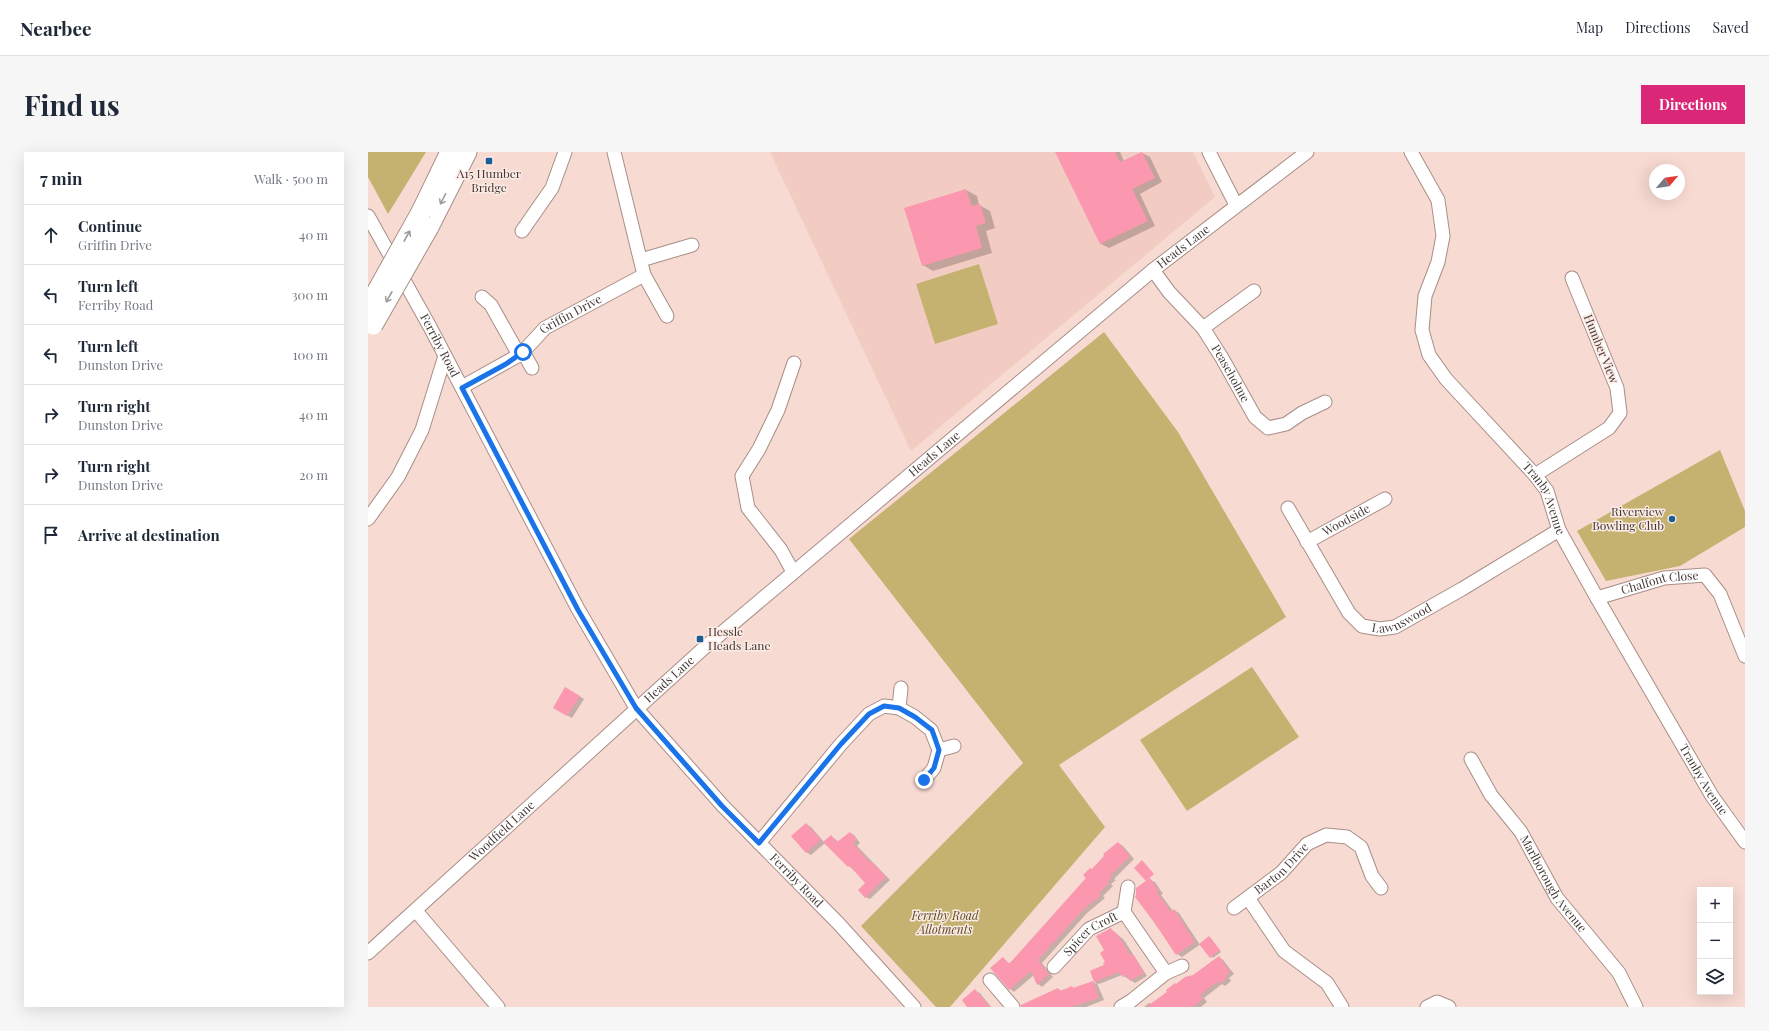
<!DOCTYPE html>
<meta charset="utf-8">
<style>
:root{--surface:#fff;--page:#f6f6f7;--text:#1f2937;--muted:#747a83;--line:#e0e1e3;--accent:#db2777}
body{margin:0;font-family:"Playfair Display",serif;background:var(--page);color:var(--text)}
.controls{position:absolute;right:12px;bottom:12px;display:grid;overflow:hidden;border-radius:0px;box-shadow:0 4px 16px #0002}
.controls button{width:36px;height:36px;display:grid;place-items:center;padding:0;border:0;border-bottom:1px solid var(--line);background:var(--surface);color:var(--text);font:20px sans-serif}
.compass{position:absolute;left:1281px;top:12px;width:36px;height:36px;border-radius:50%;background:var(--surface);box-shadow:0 4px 16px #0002;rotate:61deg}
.stop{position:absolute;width:12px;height:12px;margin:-9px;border:3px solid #1a73e8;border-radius:50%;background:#fff}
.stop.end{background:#1a73e8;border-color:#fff;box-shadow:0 1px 4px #0008}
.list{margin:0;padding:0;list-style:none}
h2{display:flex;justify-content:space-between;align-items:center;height:52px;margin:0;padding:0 16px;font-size:17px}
h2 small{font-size:13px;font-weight:400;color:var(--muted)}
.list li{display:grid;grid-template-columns:26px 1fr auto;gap:12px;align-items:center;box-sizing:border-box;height:60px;padding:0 16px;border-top:1px solid var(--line)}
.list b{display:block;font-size:15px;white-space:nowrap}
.list p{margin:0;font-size:13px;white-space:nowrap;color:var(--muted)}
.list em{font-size:13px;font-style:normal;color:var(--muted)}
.icon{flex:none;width:22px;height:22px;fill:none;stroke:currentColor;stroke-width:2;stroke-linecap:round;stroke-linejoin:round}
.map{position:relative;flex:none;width:1377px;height:855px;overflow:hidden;border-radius:0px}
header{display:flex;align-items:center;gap:24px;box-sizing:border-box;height:56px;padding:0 20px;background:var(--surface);border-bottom:1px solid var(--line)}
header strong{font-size:19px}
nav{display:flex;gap:22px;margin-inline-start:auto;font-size:14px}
.intro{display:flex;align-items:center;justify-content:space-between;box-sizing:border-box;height:96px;padding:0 24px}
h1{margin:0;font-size:28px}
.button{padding:10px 18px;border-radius:0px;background:var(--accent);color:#fff;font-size:14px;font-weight:700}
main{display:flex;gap:24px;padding:0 24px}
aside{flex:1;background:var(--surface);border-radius:0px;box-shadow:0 4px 16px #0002}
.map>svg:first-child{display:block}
.built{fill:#f2ccc3}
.green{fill:#c6b270}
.shadow{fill:#0003}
.building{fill:#fb97af}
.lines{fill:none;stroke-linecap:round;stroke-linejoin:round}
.minor-casing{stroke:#a98e87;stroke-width:15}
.highway-casing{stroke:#a98e87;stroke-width:21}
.minor{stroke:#fff;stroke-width:13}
.highway{stroke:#fff;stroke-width:19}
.highway-bridge-casing{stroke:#a98e87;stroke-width:21;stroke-linecap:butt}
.highway-bridge{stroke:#fff;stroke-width:19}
.oneway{stroke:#a19c9a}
.route{stroke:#1a73e8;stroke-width:5}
.poi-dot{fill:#1a5f94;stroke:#fceae5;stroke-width:1.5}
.labels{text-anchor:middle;stroke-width:3;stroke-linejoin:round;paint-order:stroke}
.poi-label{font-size:12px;fill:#433835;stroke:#fceae5}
.street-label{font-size:12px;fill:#433835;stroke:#fceae5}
.park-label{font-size:12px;font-style:italic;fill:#574b21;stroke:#fceae5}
</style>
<header>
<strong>Nearbee</strong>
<nav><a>Map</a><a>Directions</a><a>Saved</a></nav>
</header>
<div class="intro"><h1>Find us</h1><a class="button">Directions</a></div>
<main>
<aside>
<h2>7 min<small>Walk · 500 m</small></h2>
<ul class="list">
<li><svg class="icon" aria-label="ahead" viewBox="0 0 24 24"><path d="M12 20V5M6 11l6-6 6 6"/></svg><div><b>Continue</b><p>Griffin Drive</p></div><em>40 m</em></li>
<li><svg class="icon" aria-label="left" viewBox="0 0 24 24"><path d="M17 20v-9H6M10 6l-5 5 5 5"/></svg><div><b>Turn left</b><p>Ferriby Road</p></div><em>300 m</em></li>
<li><svg class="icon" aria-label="left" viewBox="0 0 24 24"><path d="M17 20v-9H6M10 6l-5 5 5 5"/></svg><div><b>Turn left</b><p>Dunston Drive</p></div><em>100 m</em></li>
<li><svg class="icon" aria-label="right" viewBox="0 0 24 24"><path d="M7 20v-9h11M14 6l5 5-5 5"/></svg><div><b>Turn right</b><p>Dunston Drive</p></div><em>40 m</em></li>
<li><svg class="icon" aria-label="right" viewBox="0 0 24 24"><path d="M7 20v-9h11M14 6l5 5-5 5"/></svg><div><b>Turn right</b><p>Dunston Drive</p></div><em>20 m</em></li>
<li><svg class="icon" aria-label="arrive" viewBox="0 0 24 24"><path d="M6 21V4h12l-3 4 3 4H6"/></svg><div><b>Arrive at destination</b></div></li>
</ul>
</aside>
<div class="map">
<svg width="1377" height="855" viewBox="0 0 1377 855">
<rect width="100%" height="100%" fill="#f7dad2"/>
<!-- built -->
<path class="built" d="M402,0H825L847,45L543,299Z"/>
<!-- green -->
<path class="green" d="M0,0H58L20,62L0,25Z
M611,112L630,172L567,192L548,132Z
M736,180L810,280L918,465L691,613L737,675L582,855H568L493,774L655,611L481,387Z
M1352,298L1377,359V375L1312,414L1238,429L1209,379Z
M884,515L931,585L819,659L772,588Z"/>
<!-- shadow -->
<path class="shadow" d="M688,0H752L756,9L774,1L782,5L794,30L772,42L787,74L741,96L733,92Z
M598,38L609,44L611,53L622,59L627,76L618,79L624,101L565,119L555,113L538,56Z
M198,536L216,547L204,566L186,556Z
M438,672L443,675L456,690L463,684L471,690L482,681L486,683L492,691L489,694L522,728L502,747L497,745L499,731L457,691L443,703L438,700Z
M750,691L755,694L766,707L746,727L748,728L743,732L745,734L735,744L737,746L719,761L674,811L685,825L674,835L670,832L666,823L646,840L642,837L635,806L642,812Z
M787,722L782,728L787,730L795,742L793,743L805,759L806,758L811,761L832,793L842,785L853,800L845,806L833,792L814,805L809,802L768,745Z
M743,777L756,788L779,824L767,831L754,823L731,832L729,831L736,848L718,855H659L690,837L694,839L704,835L707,837L725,830L728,832L723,819L737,813V799Z
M851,805L855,808L866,822L861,826L863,829L857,834L854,832L836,846L839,850L833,855H776L781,851L784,852L808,833L825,824Z
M607,839L612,841L623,855H601Z"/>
<!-- building -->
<path class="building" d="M687,0H747L752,10L774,0L787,26L764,37L780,69L732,92Z
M598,37L604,54L612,52L618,71L608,74L614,96L554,114L536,56Z
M197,535L212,544L199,564L185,556Z
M438,671L453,688L438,701L423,684Z
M482,680L489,688L485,691L502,711L503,709L518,725L497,746L490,738L497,731L482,714L480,715L455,690L463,683L469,690Z
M750,690L762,704L742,724L744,725L740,729L741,731L731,741L733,743L726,750L725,749L714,759L670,808L681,822L669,833L663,819L641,838L622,816L635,805L641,812L718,726L715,723L722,716L724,717L736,704L735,702Z
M774,708L786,722L778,729L766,716Z
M782,726L791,739L789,740L803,760L806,757L827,790L808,803L786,770L767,745L768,743V736Z
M743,776L746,781L747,780L751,785L763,804L765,802L776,821L762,829L759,823L755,825L751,820L726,830L722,819L736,813L735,811L737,810L732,801L736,798L728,784Z
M841,784L852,798L842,806L831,792Z
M851,804L862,820L857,823L859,826L851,832L850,829L832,843L835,847L825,855H778L799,840L798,838L807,831L808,832L817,825L825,823Z
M725,829L731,846L703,855H653V853L690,836L692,839L704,834L705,836Z
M607,837L622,855H599L594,848Z"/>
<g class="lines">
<!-- minor casing -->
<g class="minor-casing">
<g id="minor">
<path d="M841,0L868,53"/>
<path id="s1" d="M1043,0L1070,48L1075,84L1070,110L1057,144L1054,178L1061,203L1078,227L1167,323L1179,339L1191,378L1229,446L1344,644L1377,690"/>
<path id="s2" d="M0,64L62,175L210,457L268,556L355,654L471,772L546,855"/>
<path d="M154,79L184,36L197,0"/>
<path d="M273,108L324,93"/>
<path id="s3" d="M785,118L801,140L835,176L854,206L887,265L900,276L918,272L934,261L957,250"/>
<path d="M276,123L299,164"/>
<path d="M114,145L123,153L151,203"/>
<path d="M835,176L886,139"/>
<path d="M155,200L164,216"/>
<path id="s4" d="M94,235L153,202L177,176L276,123L246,0"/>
<path d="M1167,323L1241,276L1252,261L1249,236L1204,126"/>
<path id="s5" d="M920,356L981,461L994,474L1012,477L1027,475L1094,437L1191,378"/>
<path d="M0,367L30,325L54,278L77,204"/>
<path id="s6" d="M939,390L1017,347"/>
<path d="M425,420L413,398L380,356L374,324L391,297L410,258L426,211"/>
<path id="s7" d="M1229,446L1296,426L1337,423L1352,442L1377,504"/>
<path d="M531,556L533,536"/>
<path d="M571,598L586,594"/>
<path id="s8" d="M1103,607L1123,643L1153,680L1189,746L1251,821L1268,855"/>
<path d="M391,691L473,592L501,562L516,554L531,556L547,565L563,578L571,598L566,616L556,628"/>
<path d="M880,746L916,799L959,831L974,855"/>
<path id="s9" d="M866,756L913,721L939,692L958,683L979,685L993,695L1004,724L1013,736"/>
<path d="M48,759L130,855"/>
<path d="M756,760L760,735"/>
<path id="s10" d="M0,801L337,495L785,118L939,0"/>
<path id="s11" d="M686,815L721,777L756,760L798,821L763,849L753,855"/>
<path d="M798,821L814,814"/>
<path d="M622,828L645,855"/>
<path d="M1059,855L1069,850L1081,855"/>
</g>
</g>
<!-- highway casing -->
<g class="highway-casing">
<path id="highway" d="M53,60L82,0
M61,75L99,0"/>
</g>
<!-- minor -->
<use href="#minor" class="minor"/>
<!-- highway -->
<use href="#highway" class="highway"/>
<!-- highway-bridge casing -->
<g class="highway-bridge-casing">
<path id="highway-bridge" d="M0,155L53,60
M5,173L61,75"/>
</g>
<!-- highway-bridge -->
<use href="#highway-bridge" class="highway-bridge"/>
</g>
<!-- one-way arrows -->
<defs><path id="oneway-shaft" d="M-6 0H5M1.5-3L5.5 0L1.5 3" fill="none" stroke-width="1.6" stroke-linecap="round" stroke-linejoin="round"/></defs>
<g class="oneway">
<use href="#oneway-shaft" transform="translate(75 47) rotate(117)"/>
<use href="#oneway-shaft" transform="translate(39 84) rotate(-61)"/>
<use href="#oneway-shaft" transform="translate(21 145) rotate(119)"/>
</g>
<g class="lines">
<!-- route -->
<path class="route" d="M155,200L138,212L94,236L210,458L268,556L354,654L391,691L473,592L501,562L516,554L531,556L547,565L564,578L571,598L566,616L556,628"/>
</g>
<!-- markers -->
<g class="poi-dot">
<rect x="117" y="5" width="8" height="8" rx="2"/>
<circle cx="1304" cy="367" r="4"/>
<rect x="328" y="483" width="8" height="8" rx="2"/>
</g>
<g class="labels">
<!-- poi labels -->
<g class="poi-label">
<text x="121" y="26">A15 Humber<tspan x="121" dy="14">Bridge</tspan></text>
<text x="1296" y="364" text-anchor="end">Riverview<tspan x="1296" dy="14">Bowling Club</tspan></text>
<text x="340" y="484" text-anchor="start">Hessle<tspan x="340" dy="14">Heads Lane</tspan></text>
</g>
<!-- street labels -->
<g class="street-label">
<text dy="4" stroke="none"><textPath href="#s10" startOffset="1079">Heads Lane</textPath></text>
<text dy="4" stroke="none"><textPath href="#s4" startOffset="132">Griffin Drive</textPath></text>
<text dy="4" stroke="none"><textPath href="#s2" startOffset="148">Ferriby Road</textPath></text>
<text transform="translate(1233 197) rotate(68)" y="4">Humber View</text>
<text dy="4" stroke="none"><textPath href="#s3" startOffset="130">Peaseholme</textPath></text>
<text dy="4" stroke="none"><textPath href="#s10" startOffset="755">Heads Lane</textPath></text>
<text dy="4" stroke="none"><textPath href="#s1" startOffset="400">Tranby Avenue</textPath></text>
<text dy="4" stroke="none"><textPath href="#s6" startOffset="45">Woodside</textPath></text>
<text dy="4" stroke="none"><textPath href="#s7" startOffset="65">Chalfont Close</textPath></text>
<text dy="4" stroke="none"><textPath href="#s5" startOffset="182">Lawnswood</textPath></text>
<text dy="4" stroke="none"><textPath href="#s10" startOffset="407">Heads Lane</textPath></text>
<text dy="4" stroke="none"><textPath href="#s1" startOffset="724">Tranby Avenue</textPath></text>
<text dy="4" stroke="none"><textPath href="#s10" startOffset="181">Woodfield Lane</textPath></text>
<text dy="4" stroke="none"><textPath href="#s9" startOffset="62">Barton Drive</textPath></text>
<text dy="4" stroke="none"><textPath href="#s2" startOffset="796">Ferriby Road</textPath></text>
<text dy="4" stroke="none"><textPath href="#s8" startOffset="150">Marlborough Avenue</textPath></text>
<text dy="4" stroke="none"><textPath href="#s11" startOffset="50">Spicer Croft</textPath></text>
</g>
<!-- park labels -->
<g class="park-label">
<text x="577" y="768">Ferriby Road<tspan x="577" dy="14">Allotments</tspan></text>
</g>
</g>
</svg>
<div class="controls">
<button>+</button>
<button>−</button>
<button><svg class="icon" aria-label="layers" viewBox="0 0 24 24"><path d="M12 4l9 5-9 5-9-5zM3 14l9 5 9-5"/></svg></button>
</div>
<svg class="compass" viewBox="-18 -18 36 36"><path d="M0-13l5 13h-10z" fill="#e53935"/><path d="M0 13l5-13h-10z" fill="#747a83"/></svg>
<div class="stop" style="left:155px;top:200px"></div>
<div class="stop end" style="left:556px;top:628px"></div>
</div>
</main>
